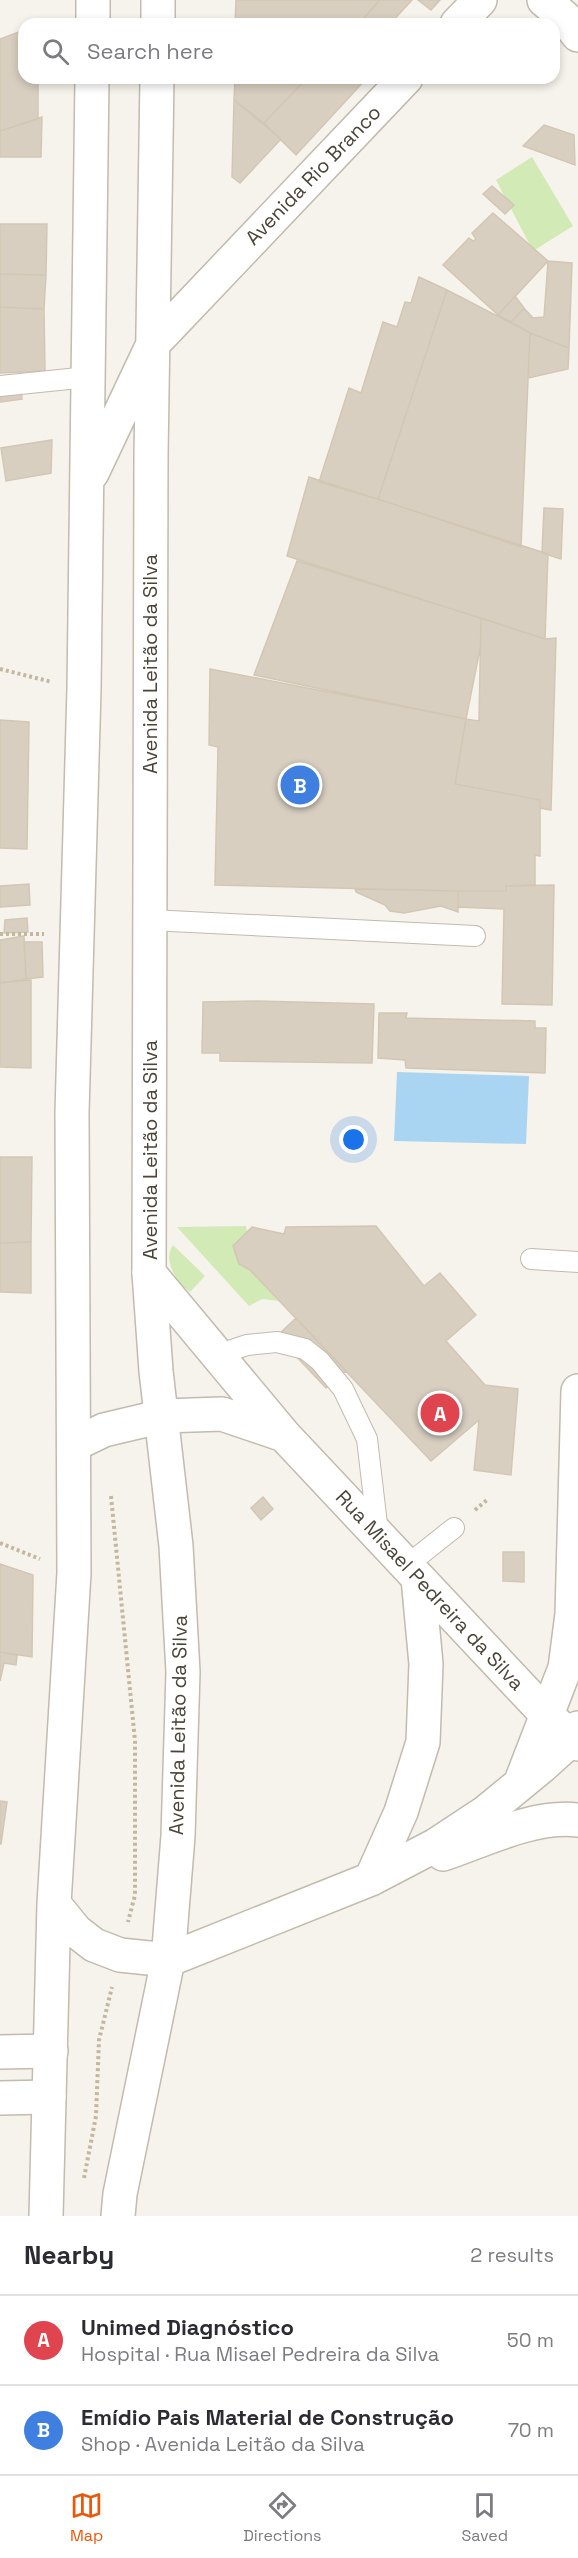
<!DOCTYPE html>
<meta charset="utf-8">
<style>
:root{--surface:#fff;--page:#f7f7f7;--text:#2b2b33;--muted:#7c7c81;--line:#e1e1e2;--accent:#ea580c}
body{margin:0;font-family:"Space Grotesk",sans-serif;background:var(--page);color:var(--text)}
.you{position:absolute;left:354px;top:1140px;width:21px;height:21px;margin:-15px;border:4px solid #fff;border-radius:50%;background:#1a73e8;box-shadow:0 0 0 9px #1a73e833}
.badge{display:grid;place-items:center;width:39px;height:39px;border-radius:50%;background:var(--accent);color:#fff;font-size:20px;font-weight:700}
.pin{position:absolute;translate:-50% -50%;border:3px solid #fff;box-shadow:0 2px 6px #0006}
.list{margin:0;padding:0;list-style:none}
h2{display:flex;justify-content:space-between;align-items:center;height:78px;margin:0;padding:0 24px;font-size:26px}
h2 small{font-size:20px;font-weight:400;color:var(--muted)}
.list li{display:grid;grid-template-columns:39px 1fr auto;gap:18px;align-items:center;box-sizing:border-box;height:90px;padding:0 24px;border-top:2px solid var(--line)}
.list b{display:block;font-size:22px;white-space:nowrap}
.list p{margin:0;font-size:20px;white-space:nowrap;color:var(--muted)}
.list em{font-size:20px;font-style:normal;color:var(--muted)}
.icon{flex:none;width:33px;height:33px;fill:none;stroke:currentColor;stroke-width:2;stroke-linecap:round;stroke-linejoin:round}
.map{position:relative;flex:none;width:578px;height:2216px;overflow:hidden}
.search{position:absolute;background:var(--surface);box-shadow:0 3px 9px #0003;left:18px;right:18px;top:18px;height:66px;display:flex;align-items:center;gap:15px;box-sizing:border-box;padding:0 21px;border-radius:18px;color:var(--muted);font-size:22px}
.sheet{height:258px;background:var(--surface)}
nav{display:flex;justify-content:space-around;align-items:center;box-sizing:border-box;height:84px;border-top:2px solid var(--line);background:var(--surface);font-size:16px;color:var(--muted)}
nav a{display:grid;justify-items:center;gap:3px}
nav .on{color:var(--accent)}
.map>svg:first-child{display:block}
.green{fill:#d2eab5}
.water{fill:#a9d4f2}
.building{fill:#d8cfc1;stroke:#d3c7b4;stroke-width:1.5}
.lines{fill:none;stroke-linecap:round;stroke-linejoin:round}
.service-casing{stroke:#c2bbae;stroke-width:22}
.minor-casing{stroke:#c2bbae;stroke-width:36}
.tertiary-casing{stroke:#c2bbae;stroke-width:36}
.path{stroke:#c4b79f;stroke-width:4;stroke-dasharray:3 3;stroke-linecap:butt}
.service{stroke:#fff;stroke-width:20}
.minor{stroke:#fff;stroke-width:33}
.tertiary{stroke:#fff;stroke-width:33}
.labels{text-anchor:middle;stroke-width:4.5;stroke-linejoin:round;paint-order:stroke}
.street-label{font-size:20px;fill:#4b4439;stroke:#fff}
</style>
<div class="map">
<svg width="578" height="2216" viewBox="0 0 578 2216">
<rect width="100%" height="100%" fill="#f6f3ec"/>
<!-- green -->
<path class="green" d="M532,157L573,226L533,251L496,180Z
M246,1226L247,1231L233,1246L239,1264L250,1270L280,1301L262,1299L249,1306L177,1227Z
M173,1245L205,1276L190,1292C177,1283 162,1260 173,1245Z"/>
<!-- water -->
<path class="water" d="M397,1072L529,1076L526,1144L394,1141Z"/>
<!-- building -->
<path class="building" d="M236,0H380L358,24H235Z
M380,0H412L390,24L360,23Z
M418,0H440L431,10Z
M24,30V78H38V119L0,131V39Z
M235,78H307L264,123L234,100Z
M307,78H367L296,155L264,123Z
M234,100L281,139L240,183L232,177Z
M42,117L41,157H0V131Z
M544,125L574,135L575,165L523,146Z
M492,186L514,205L505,214L483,194Z
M493,213L548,261L498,315L443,265L469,238L473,241L476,239L472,233Z
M0,224H47L46,275L0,274Z
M548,261L572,263L569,348L530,333L511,322L524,308L533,318L544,317Z
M0,274L46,275L44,309L0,307Z
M419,277L447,290L378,499L319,482L349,388L361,393L383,322L397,327L405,302L411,303Z
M447,290L530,333L521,547L378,499Z
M515,296L524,308L511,322L498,315Z
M0,307L44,309L45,371L0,373Z
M530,333L569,348L568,369L528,378Z
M21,387L22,399L0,402V391Z
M52,440L51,473L6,481L1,448Z
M309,477L548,554L545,639L287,556Z
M544,508L563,509L561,559L542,553Z
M297,561L481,618V644L466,719L254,675Z
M481,618L545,639L556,638L551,810L540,808V800L455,784L466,719L479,721Z
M210,669L466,719L455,784L540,800V856L535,855V885L506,886V891H458L215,885L218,747L209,745Z
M0,720L29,722L27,849L0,848Z
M29,884L30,905L0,907V886Z
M554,885L552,1005L502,1004L504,909L458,907V891H506V886Z
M355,889L458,891V912L441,906L404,913L390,911L385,905L356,892Z
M27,918L28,932L4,933L5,920Z
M24,936L26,979L0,983V940Z
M24,942H42L43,977L26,979Z
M31,980V1068L0,1067V983Z
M257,1001L374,1004L372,1063L220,1061V1053H202L203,1002Z
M379,1013H407L406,1018L535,1021V1028H546L545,1073L406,1068L405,1060L378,1058Z
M0,1157H32L31,1242L0,1243Z
M376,1226L424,1286L440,1273L476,1315L446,1341L485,1385L518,1389L511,1475L474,1470L479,1420L431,1461L250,1270L239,1264L233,1246L252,1227L284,1234L286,1227Z
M31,1242V1293L0,1292V1243Z
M296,1318L346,1371L326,1388L277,1336Z
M263,1497L273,1509L261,1520L251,1508Z
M503,1552H524V1582L503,1581Z
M0,1564L33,1575L32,1657L0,1652Z
M0,1652L17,1655L16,1665L4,1663L0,1681Z
M0,1801L7,1802L1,1844H0Z"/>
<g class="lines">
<!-- service casing -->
<g class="service-casing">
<path id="service" d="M0,386L88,377
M150,920L475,936
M531,1259L578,1262
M217,1355L247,1345L277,1342L305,1349L320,1361L343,1389L367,1439L378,1533
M406,1566L454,1528"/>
</g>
<!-- minor casing -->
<g class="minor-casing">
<path id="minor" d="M149,1273L284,1435L547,1715L578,1744
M75,1444L104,1430L163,1416L222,1414L284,1435
M0,2052L51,2051
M0,2098L49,2097"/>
</g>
<!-- tertiary casing -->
<g class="tertiary-casing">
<path id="tertiary" d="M544,0L564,17L578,35
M93,24V0
M158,24V0
M457,24L480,0
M92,473L153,344L406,78
M522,1779L565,1668L572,1614L578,1391
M443,1854C485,1840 533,1815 578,1820
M371,1879L401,1812L423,1742L426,1664L418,1578
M54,1904L76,1931L94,1945L120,1955L168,1960L371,1879L436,1845L486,1812L542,1766L573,1738L578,1728
M46,2216L54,1904L74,1573L72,1113L84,689L92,78
M118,2216L120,2194L168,1960L178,1836L183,1672L176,1546L156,1371L149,1273L151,456L157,78"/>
</g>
<!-- path -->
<path class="path" d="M0,669L52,682
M0,934H44
M111,1496L135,1741V1895L128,1922
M475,1510L487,1500
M0,1543L40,1559
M84,2178L96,2116L99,2040L112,1987"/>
<!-- service -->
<use href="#service" class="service"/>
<!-- minor -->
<use href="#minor" class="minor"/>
<!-- tertiary -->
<use href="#tertiary" class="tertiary"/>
</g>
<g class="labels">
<!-- street labels -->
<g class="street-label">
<text transform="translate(313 175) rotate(-46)" y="7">Avenida Rio Branco</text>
<text transform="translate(150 664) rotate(-90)" y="7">Avenida Leitão da Silva</text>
<text transform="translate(150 1150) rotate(-90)" y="7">Avenida Leitão da Silva</text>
<text transform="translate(430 1590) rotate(47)" y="7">Rua Misael Pedreira da Silva</text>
<text transform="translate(178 1725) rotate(-89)" y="7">Avenida Leitão da Silva</text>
</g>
</g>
</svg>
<div class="you"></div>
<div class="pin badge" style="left:440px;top:1413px;background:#e0444e">A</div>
<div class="pin badge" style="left:300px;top:785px;background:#3f7fe0">B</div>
<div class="search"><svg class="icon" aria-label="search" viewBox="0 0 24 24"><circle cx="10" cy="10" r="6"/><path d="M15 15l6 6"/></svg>Search here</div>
</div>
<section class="sheet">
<h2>Nearby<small>2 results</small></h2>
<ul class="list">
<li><span class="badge" style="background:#e0444e">A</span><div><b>Unimed Diagnóstico</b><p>Hospital · Rua Misael Pedreira da Silva</p></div><em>50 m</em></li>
<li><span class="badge" style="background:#3f7fe0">B</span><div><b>Emídio Pais Material de Construção</b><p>Shop · Avenida Leitão da Silva</p></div><em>70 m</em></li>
</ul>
</section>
<nav>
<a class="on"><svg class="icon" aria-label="map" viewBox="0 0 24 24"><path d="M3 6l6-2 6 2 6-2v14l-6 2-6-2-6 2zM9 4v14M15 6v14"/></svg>Map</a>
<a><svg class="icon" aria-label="directions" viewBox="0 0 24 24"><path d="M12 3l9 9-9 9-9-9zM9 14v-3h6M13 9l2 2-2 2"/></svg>Directions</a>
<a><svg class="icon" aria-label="saved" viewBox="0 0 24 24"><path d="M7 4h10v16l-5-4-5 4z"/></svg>Saved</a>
</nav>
